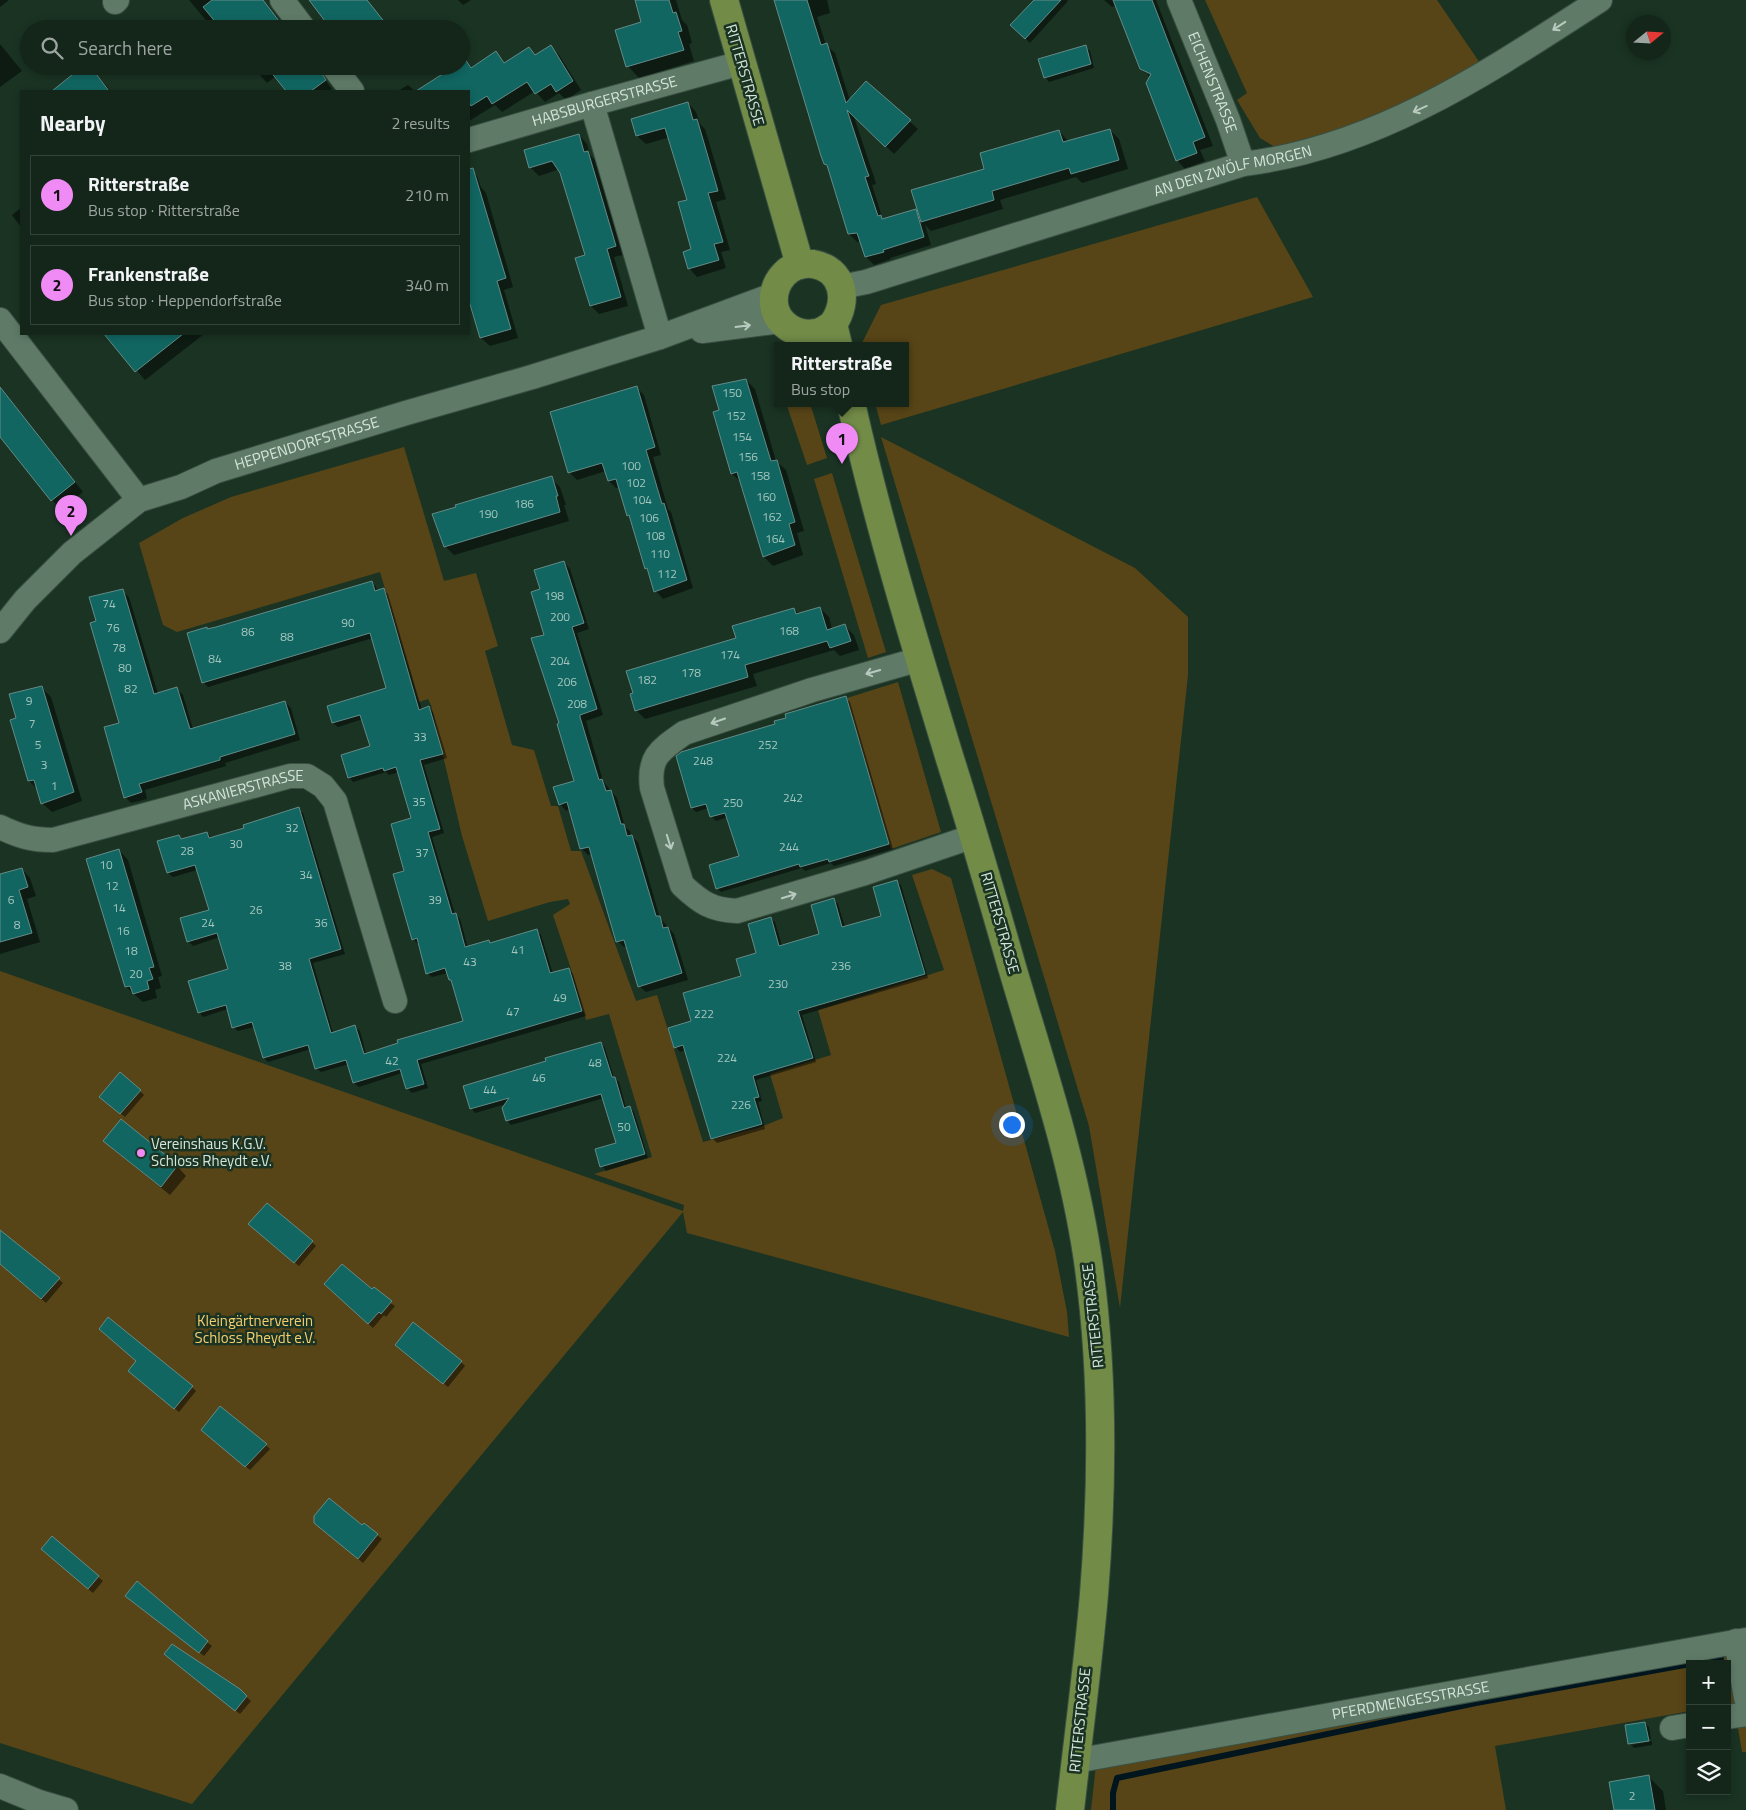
<!DOCTYPE html>
<meta charset="utf-8">
<style>
:root{--surface:#14261a;--page:#1d2e23;--text:#f1f3f6;--muted:#9da5a2;--line:#334339;--accent:#f08bf6}
body{margin:0;font-family:"Titillium Web",sans-serif;background:var(--page);color:var(--text)}
.controls{position:absolute;right:15px;bottom:15px;display:grid;overflow:hidden;border-radius:0px;box-shadow:0 2px 8px #0003}
.controls button{width:45px;height:45px;display:grid;place-items:center;padding:0;border:0;border-bottom:1px solid var(--line);background:var(--surface);color:var(--text);font:25px sans-serif}
.compass{position:absolute;left:1626px;top:15px;width:45px;height:45px;border-radius:50%;background:var(--surface);box-shadow:0 2px 8px #0003;rotate:72deg}
.you{position:absolute;left:1011px;top:1124px;width:18px;height:18px;margin:-12px;border:4px solid #fff;border-radius:50%;background:#1a73e8;box-shadow:0 0 0 8px #1a73e833}
.badge{display:grid;place-items:center;width:32px;height:32px;border-radius:50%;background:var(--accent);color:#111;font-size:16px;font-weight:700}
.pin{position:absolute;translate:-50% -41px;filter:drop-shadow(0 1px 2px #0008)}
.pin::after{content:'';position:absolute;top:26px;width:18px;height:15px;background:inherit;clip-path:polygon(0 0,100% 0,50% 100%)}
.popup{position:absolute;left:774px;top:342px;width:135px;height:65px;box-sizing:border-box;display:grid;place-content:center;border-radius:0px;background:var(--surface);filter:drop-shadow(0 1px 4px #0005);font-size:16px;white-space:nowrap;color:var(--muted)}
.popup b{font-size:19px;color:var(--text)}
.popup::after{content:'';position:absolute;left:50%;top:100%;margin-left:-10px;border:10px solid transparent;border-top-color:var(--surface)}
.list{margin:0;padding:0;list-style:none}
h2{display:flex;justify-content:space-between;align-items:center;height:65px;margin:0;padding:0 20px;font-size:21px}
h2 small{font-size:16px;font-weight:400;color:var(--muted)}
.list li{display:grid;grid-template-columns:32px 1fr auto;gap:15px;align-items:center;box-sizing:border-box;height:80px;margin:0 10px 10px;padding:0 10px;border:1px solid var(--line);border-radius:0px}
.list b{display:block;font-size:19px;white-space:nowrap}
.list p{margin:0;font-size:16px;white-space:nowrap;color:var(--muted)}
.list em{font-size:16px;font-style:normal;color:var(--muted)}
.icon{flex:none;width:28px;height:28px;fill:none;stroke:currentColor;stroke-width:2;stroke-linecap:round;stroke-linejoin:round}
.map{position:relative;flex:none;width:1746px;height:1810px;overflow:hidden}
.search{position:absolute;background:var(--surface);box-shadow:0 2px 8px #0003;left:20px;top:20px;width:450px;height:55px;display:flex;align-items:center;gap:12px;box-sizing:border-box;padding:0 18px;border-radius:28px;color:var(--muted);font-size:19px}
.panel{position:absolute;background:var(--surface);box-shadow:0 2px 8px #0003;left:20px;top:90px;width:450px;height:245px;border-radius:0px}
.map>svg:first-child{display:block}
.green{fill:#584517}
.shadow{fill:#0007}
.lines{fill:none;stroke-linecap:round;stroke-linejoin:round}
.stream{stroke:#00151e;stroke-width:6}
.building{fill:#116662;stroke:#648b87}
.minor-casing{stroke:#3a5042;stroke-width:26}
.major-casing{stroke:#3a5042;stroke-width:30}
.minor{stroke:#5f7b68;stroke-width:24}
.major{stroke:#728b47;stroke-width:28}
.oneway{stroke:#b8cabe}
.poi-dot{fill:#f08bf6;stroke:#1a3323;stroke-width:2}
.labels{text-anchor:middle;stroke-width:5;stroke-linejoin:round;paint-order:stroke}
.number-label{font-size:12px;fill:#a4c5bc}
.street-label{font-size:15px;fill:#d5e5da;stroke:#1a3323}
.poi-label{font-size:15px;fill:#d5e5da;stroke:#1a3323;text-anchor:start}
.park-label{font-size:15px;fill:#f6ce6d;stroke:#1a3323}
</style>
<div class="map">
<svg width="1746" height="1810" viewBox="0 0 1746 1810">
<rect width="100%" height="100%" fill="#1a3323"/>
<!-- green -->
<path class="green" d="M1205,0H1437L1482,66L1337,135L1275,147L1260,138L1237,100L1247,93Z
M1257,197L1313,297L881,425L875,403H906V345H861L881,305Z
M786,403H810L827,458L807,465Z
M881,437L1135,568L1188,617V675L1120,1308L1089,1126Z
M404,447L444,581L476,573L498,646L485,651L512,745L534,750L551,806H558L571,851H581L636,1001L657,995L703,1142L758,1128L783,1118L770,1074L831,1055L818,1010L944,970L912,875L932,869L951,878L1055,1251L1067,1312L1069,1337L687,1233L683,1212L192,1804L0,1743V971L683,1211L684,1205L594,1174L652,1157L609,1014L586,1020L571,969L553,915L570,904L568,899L550,902L488,921L462,836L431,705L428,699L419,702L418,699L380,572L177,632L163,625L139,543L183,518L231,497Z
M832,473L886,652L868,658L814,479Z
M898,682L941,832L891,849L847,698Z
M1746,1640V1752H1742L1734,1704L1727,1705V1664H1690V1711L1495,1746L1506,1810H1091L1097,1756Z"/>
<!-- shadow -->
<path class="shadow" d="M0,0H9L0,7Z
M189,0H262L285,29H223L219,24L213,29Z
M458,0H471L463,5Z
M636,0H676L682,20L687,25L692,43L689,44L694,61L639,78L628,66L647,36Z
M775,0H827L830,13L817,17L826,45L835,53L850,101L866,83L918,129L894,154L853,114L874,177L876,184L872,185L883,220L915,211L920,215L986,170L1059,131L1068,141L1110,130L1119,139L1128,169L1082,183L1076,177L1000,200L1003,209L931,231L925,225L931,245L890,258L891,259L874,265L866,257L861,241L857,242L849,234L828,167L825,163Z
M1036,0H1067L1068,1L1030,43L1012,25Z
M1104,0H1156L1213,146L1200,150L1205,161L1185,169L1177,160L1150,77L1146,73L1156,78L1157,75L1145,70V73L1141,68L1117,5L1112,7Z
M0,44L22,71L0,87Z
M550,47L559,55L581,90L566,100L559,93L545,102L535,91L502,112L495,105L469,121V91H416L456,66H461L465,61L472,68L495,53L506,64L529,49L536,56Z
M1085,47L1090,51L1094,68L1049,82L1045,77Z
M85,66H89L111,91H54Z
M252,66H315L332,89L329,91H287L276,76L267,83Z
M408,85L415,91H398Z
M688,103L696,112L700,124L705,129L726,199L716,202L730,250L721,252L726,268L697,277L689,268L693,250L688,200L670,137L646,144L637,136L633,119Z
M579,135L587,144L590,155L596,161L623,255L614,257L628,306L599,314L591,306L586,256L560,169L539,176L530,167Z
M469,167L477,176L481,187L486,193L513,287L504,290L518,338L490,346L481,338L469,297V291L476,288L469,263Z
M21,208V227L12,215Z
M120,334H204L145,380L111,340Z
M746,380L755,389L776,461L786,470L804,531L797,533L803,555L773,566L764,557L742,483L732,474Z
M0,387L83,492L61,509L52,500L0,435Z
M637,388L644,395L661,455L653,457L668,509L671,512L693,588L663,599L656,591L620,487L616,488L609,481L606,471L577,480L569,472Z
M551,478L560,487L566,505H564L569,521L454,555L445,546Z
M564,562L570,569L589,629L577,633L603,715L586,721L603,781L617,798L625,827L630,831L631,836L638,842L660,918L674,934L688,980L646,992L639,986L627,947H624L617,941L592,854L588,855L582,849L570,809L566,811L560,804L575,782L560,724L545,635L541,590Z
M372,582L376,587L377,591L384,590L388,594L422,710L429,708L433,712L447,758L424,765L444,833L432,837L455,914L460,919L468,948L489,941L491,944L537,931L541,935L553,974L569,969L573,974L586,1016L421,1064L428,1088L412,1093L407,1088L402,1073L359,1087L354,1083L349,1064L321,1072L316,1068L311,1049L268,1062L264,1058L254,1027L238,1031L233,1027L228,1009L203,1017L199,1012L230,970L220,937L193,946L188,941L211,911L197,870L173,877L168,873L159,842L179,836L183,840L207,833L211,837L246,829L298,809L303,813L345,954L313,963L333,1033L355,1027L360,1031L366,1054L464,1022L452,982L448,973L432,977L427,973L420,943L418,944L413,939L406,872L413,818L399,772L389,775L386,772L353,782L349,777L371,747L363,719L338,727L333,723L388,689L373,638L208,687L203,682L206,628L208,630Z
M122,591L129,597L158,694L176,688L183,695L193,729L285,702L291,708L300,740L225,763L226,766L145,790L147,799L131,803L125,797L121,724L98,622Z
M820,608L829,617L832,629L845,626L854,635L859,650L840,656L834,650L753,674L757,686L645,719L636,710L737,639L794,609L799,614Z
M42,688L51,697L82,801L52,812L42,803L38,790L29,781L17,719Z
M846,698L850,702L893,849L834,866L831,863L805,871L802,868L721,892L717,888L740,857L728,817L716,821L711,816L709,808L696,812L692,808L776,725Z
M119,850L128,860L162,976L158,977L161,988L155,990L157,998L143,1002L126,987Z
M22,869L30,878L36,896L27,899L40,942L0,954V893Z
M896,881L901,885L928,978L802,1015L816,1062L756,1080L762,1101L758,1102L765,1129L717,1143L713,1139L686,1050L680,1052L676,1047L693,1022L742,977L757,954L771,918L775,922L782,946L820,935L834,900L838,904L845,927L883,917Z
M601,1043L605,1048L614,1078L619,1082L626,1108L630,1107L634,1112L648,1158L606,1171L602,1166L617,1143L604,1098L511,1125L507,1120L506,1104L475,1113L471,1108L547,1062Z
M140,1091L144,1095L125,1117L105,1101Z
M114,1150L177,1166L186,1176L170,1195Z
M254,1228L312,1242L316,1246L299,1266Z
M0,1231L63,1283L46,1303L0,1264Z
M330,1289L372,1291L395,1306L386,1317L384,1315L373,1328Z
M401,1349L461,1362L465,1366L448,1387Z
M137,1361L192,1387L196,1391L179,1412L134,1375Z
M207,1434L266,1445L270,1449L250,1470Z
M364,1525L382,1539L363,1563L320,1527H363Z
M52,1538L103,1581L93,1593L46,1553Z
M131,1600L207,1642L212,1646L204,1656Z
M170,1658L239,1690L251,1701L240,1714Z
M1645,1723L1649,1727L1651,1739L1631,1742V1745L1652,1741V1745L1634,1748L1630,1743Z
M1649,1777L1663,1791L1666,1810H1615Z"/>
<g class="lines">
<!-- stream -->
<path class="stream" d="M1693,1664L1721,1658
M1113,1810V1793L1117,1778L1476,1703L1690,1664"/>
</g>
<!-- building -->
<path class="building" d="M212,0H263L285,29H231L224,20L218,25L203,7Z
M309,0H367L390,29H331Z
M635,0H669L673,13L676,12L682,31L678,32L684,50L626,67L615,30L641,22Z
M774,0H807L821,45L827,43L846,103L866,81L911,120L885,147L847,110L866,168L869,176L865,177L878,216L881,215L882,219L916,209L924,237L883,250L884,252L865,257L857,233L848,234L827,165L824,164L821,156Z
M1034,0H1061L1025,39L1010,25Z
M1113,0H1152L1205,137L1193,142L1197,153L1176,161L1146,83L1151,74L1140,69Z
M551,45L573,81L556,92L551,84L535,94L527,82L492,104L487,96L471,106L469,102V91H416L455,66H461V62L465,59L471,68L496,51L504,63L529,47L535,55Z
M1086,45L1091,64L1044,78L1038,59Z
M83,66H90L109,91H52Z
M266,66H317L326,80L311,91H286Z
M688,102L693,120L697,119L718,191L708,193L723,242L714,244L719,260L688,269L683,252L691,249L678,202L687,200L665,128L636,136L631,119Z
M1110,129L1119,160L1071,174L1069,168L992,191L994,200L921,222L911,190L984,169L980,153L1059,130L1063,142Z
M579,134L584,152L588,151L616,246L607,249L621,297L590,306L575,258L585,255L560,173L552,161L529,168L524,150Z
M473,168L506,278L497,281L511,329L480,338L469,301V169Z
M104,334H183L135,372Z
M746,379L771,461L777,460L795,522L789,524L795,545L763,557L737,472L731,474L713,412L719,410L712,386Z
M637,386L655,447L646,450L662,504L664,503L687,580L654,592L647,568L645,569L629,515L627,516L616,479L608,481L602,463L568,473L550,412Z
M0,387L75,482L51,501L0,437Z
M552,476L558,496H556L560,512L444,547L432,514L456,507L455,505Z
M564,561L584,623L572,627L597,709L580,715V717L599,780L602,779L606,791L611,790L621,824H624L627,836L632,835L656,916H660L663,928L668,927L682,973L638,987L624,940L616,942L589,847L580,849L567,802L559,805L553,787L574,781L557,724L559,723L531,638L544,635L531,592L540,589L534,570Z
M372,581L375,591L384,588L419,710L429,706L443,754L420,760L440,829L428,832L452,914L456,913L465,947L489,940L490,943L537,929L550,973L569,968L582,1011L417,1060L424,1084L406,1089L400,1069L353,1083L346,1060L315,1069L308,1045L263,1058L252,1022L232,1028L226,1005L198,1013L188,981L228,969L217,933L187,942L180,918L209,910L195,865L167,873L157,841L179,835L181,839L207,832L209,838L244,828L243,825L299,807L341,949L309,959L331,1033L355,1025L364,1054L398,1043L397,1040L463,1021L451,980H449L445,968L426,974L417,938L412,940L393,874L404,871L391,824L411,818L396,767L384,771L383,768L348,778L341,755L370,746L360,715L332,723L327,706L386,688L370,633L202,683L187,633L207,627V629L216,627Z
M123,589L154,694L177,687L190,729L285,701L295,734L220,757V760L139,784L142,792L124,798L104,727L119,723L90,623L96,621L89,597Z
M820,607L827,630L845,624L851,641L830,648L827,641L745,665L748,677L635,711L630,694L633,693L626,671L736,638L732,626L794,608L796,614Z
M42,686L74,792L41,804L34,780L28,781L16,740L10,720L16,718L9,694Z
M846,696L889,844L829,862L828,859L800,867L799,864L716,889L709,865L739,856L725,813L710,817L706,804L691,808L676,756L681,752L775,724L774,721L786,718L785,714Z
M119,849L154,967L149,968L153,979L147,981L149,989L133,994L130,986L125,987L86,859Z
M22,868L28,887L19,890L32,933L0,942V874Z
M897,880L925,974L798,1011L813,1058L753,1076L759,1097L754,1098L762,1124L711,1139L683,1045L674,1048L668,1028L691,1021L683,993L741,976L736,959L756,953L748,924L771,917L779,946L819,934L811,905L834,898L842,927L881,916L873,887Z
M601,1042L612,1077H615L624,1108L630,1106L645,1154L600,1167L595,1149L616,1143L601,1094L506,1121L502,1108L509,1098L470,1109L463,1086L546,1061L545,1058Z
M120,1072L141,1090L120,1114L99,1097Z
M121,1119L178,1165L161,1187L103,1141Z
M267,1203L313,1241L294,1263L248,1224Z
M0,1230L60,1278L41,1299L0,1264Z
M342,1264L372,1289L374,1287L392,1301L381,1314L379,1312L368,1324L324,1284Z
M108,1317L193,1386L174,1409L128,1371L136,1361L99,1329Z
M413,1322L462,1361L443,1384L395,1345Z
M220,1406L267,1444L245,1467L201,1430Z
M329,1498L362,1525L364,1523L378,1534L358,1559L314,1523V1516Z
M52,1536L99,1576L88,1589L41,1549Z
M137,1581L208,1641L199,1653L125,1596Z
M172,1644L240,1689L247,1696L235,1711L164,1654Z
M1645,1722L1649,1741L1628,1744L1625,1725Z
M1649,1775L1655,1810H1614L1609,1782Z"/>
<g class="lines">
<!-- minor casing -->
<g class="minor-casing">
<g id="minor">
<path d="M282,0L304,29"/>
<path id="s1" d="M1179,0L1228,120L1243,164"/>
<path d="M115,2L117,0"/>
<path d="M333,66L352,91"/>
<path d="M592,104L660,337"/>
<path id="s2" d="M469,140L592,104L741,63"/>
<path id="s3" d="M841,287L866,282L1243,164C1377,148 1490,71 1600,0"/>
<path d="M0,320L139,500"/>
<path d="M702,331L781,321"/>
<path id="s4" d="M0,631L25,600L72,553L139,500L181,487L216,471L406,413L532,377L660,337L773,295"/>
<path d="M920,659L812,690L684,733C660,750 648,757 652,788L682,885C700,902 711,910 737,911L865,873L974,836"/>
<path id="s5" d="M0,827C19,836 31,840 53,840L290,776H307L323,786L335,801L395,1001"/>
<path d="M1736,1641L1746,1698"/>
<path d="M1727,1717L1746,1714"/>
<path d="M1672,1728L1690,1725"/>
<path id="s6" d="M1075,1761L1746,1640"/>
<path d="M0,1786L39,1802L66,1810"/>
</g>
</g>
<!-- major casing -->
<g class="major-casing">
<path id="major" d="M724,0L800,265
M833,324C828,328 823,332 816,333C797,337 776,324 774,304C772,282 789,261 813,264C844,269 849,301 833,324L838,345
M851,403C878,523 914,641 950,759C972,828 992,897 1012,967C1040,1062 1072,1156 1087,1254C1104,1367 1103,1481 1094,1594C1088,1666 1078,1738 1070,1810"/>
</g>
<!-- minor -->
<use href="#minor" class="minor"/>
<!-- major -->
<use href="#major" class="major"/>
</g>
<!-- one-way arrows -->
<defs><path id="oneway-shaft" d="M-6 0H5M1.5-3L5.5 0L1.5 3" fill="none" stroke-width="1.6" stroke-linecap="round" stroke-linejoin="round" transform="scale(1.25)"/></defs>
<g class="oneway">
<use href="#oneway-shaft" transform="translate(1559 26) rotate(147)"/>
<use href="#oneway-shaft" transform="translate(1420 109) rotate(156)"/>
<use href="#oneway-shaft" transform="translate(743 326) rotate(-7)"/>
<use href="#oneway-shaft" transform="translate(873 672) rotate(164)"/>
<use href="#oneway-shaft" transform="translate(718 721) rotate(161)"/>
<use href="#oneway-shaft" transform="translate(669 842) rotate(73)"/>
<use href="#oneway-shaft" transform="translate(789 896) rotate(-17)"/>
</g>
<!-- markers -->
<circle class="poi-dot" cx="141" cy="1153" r="5"/>
<g class="labels">
<!-- number labels -->
<g class="number-label">
<text x="732" y="397">150</text>
<text x="736" y="420">152</text>
<text x="742" y="441">154</text>
<text x="748" y="461">156</text>
<text x="631" y="470">100</text>
<text x="760" y="480">158</text>
<text x="636" y="487">102</text>
<text x="766" y="501">160</text>
<text x="642" y="504">104</text>
<text x="524" y="508">186</text>
<text x="488" y="518">190</text>
<text x="772" y="521">162</text>
<text x="649" y="522">106</text>
<text x="655" y="540">108</text>
<text x="775" y="543">164</text>
<text x="660" y="558">110</text>
<text x="667" y="578">112</text>
<text x="554" y="600">198</text>
<text x="109" y="608">74</text>
<text x="560" y="621">200</text>
<text x="348" y="627">90</text>
<text x="113" y="632">76</text>
<text x="789" y="635">168</text>
<text x="248" y="636">86</text>
<text x="287" y="641">88</text>
<text x="119" y="652">78</text>
<text x="730" y="659">174</text>
<text x="215" y="663">84</text>
<text x="560" y="665">204</text>
<text x="125" y="672">80</text>
<text x="691" y="677">178</text>
<text x="647" y="684">182</text>
<text x="567" y="686">206</text>
<text x="131" y="693">82</text>
<text x="29" y="705">9</text>
<text x="577" y="708">208</text>
<text x="32" y="728">7</text>
<text x="420" y="741">33</text>
<text x="38" y="749">5</text>
<text x="768" y="749">252</text>
<text x="703" y="765">248</text>
<text x="44" y="769">3</text>
<text x="54" y="790">1</text>
<text x="793" y="802">242</text>
<text x="419" y="806">35</text>
<text x="733" y="807">250</text>
<text x="292" y="832">32</text>
<text x="236" y="848">30</text>
<text x="789" y="851">244</text>
<text x="187" y="855">28</text>
<text x="422" y="857">37</text>
<text x="106" y="869">10</text>
<text x="306" y="879">34</text>
<text x="112" y="890">12</text>
<text x="11" y="904">6</text>
<text x="435" y="904">39</text>
<text x="119" y="912">14</text>
<text x="256" y="914">26</text>
<text x="208" y="927">24</text>
<text x="321" y="927">36</text>
<text x="17" y="929">8</text>
<text x="123" y="935">16</text>
<text x="518" y="954">41</text>
<text x="131" y="955">18</text>
<text x="470" y="966">43</text>
<text x="285" y="970">38</text>
<text x="841" y="970">236</text>
<text x="136" y="978">20</text>
<text x="778" y="988">230</text>
<text x="560" y="1002">49</text>
<text x="513" y="1016">47</text>
<text x="704" y="1018">222</text>
<text x="727" y="1062">224</text>
<text x="392" y="1065">42</text>
<text x="595" y="1067">48</text>
<text x="539" y="1082">46</text>
<text x="490" y="1094">44</text>
<text x="741" y="1109">226</text>
<text x="624" y="1131">50</text>
<text x="1632" y="1800">2</text>
</g>
<!-- street labels -->
<g class="street-label">
<text transform="translate(745 75) rotate(74)" y="5">RITTERSTRASSE</text>
<text dy="5" stroke="none"><textPath href="#s1" startOffset="89">EICHENSTRASSE</textPath></text>
<text dy="5" stroke="none"><textPath href="#s2" startOffset="141">HABSBURGERSTRASSE</textPath></text>
<text dy="5" stroke="none"><textPath href="#s3" startOffset="409">AN DEN ZWÖLF MORGEN</textPath></text>
<text dy="5" stroke="none"><textPath href="#s4" startOffset="369">HEPPENDORFSTRASSE</textPath></text>
<text dy="5" stroke="none"><textPath href="#s5" startOffset="252">ASKANIERSTRASSE</textPath></text>
<text transform="translate(1000 923) rotate(74)" y="5">RITTERSTRASSE</text>
<text transform="translate(1093 1316) rotate(-96)" y="5">RITTERSTRASSE</text>
<text dy="5" stroke="none"><textPath href="#s6" startOffset="341">PFERDMENGESSTRASSE</textPath></text>
<text transform="translate(1080 1720) rotate(-84)" y="5">RITTERSTRASSE</text>
</g>
<!-- poi labels -->
<g class="poi-label">
<text x="151" y="1149">Vereinshaus K.G.V.<tspan x="151" dy="17">Schloss Rheydt e.V.</tspan></text>
</g>
<!-- park labels -->
<g class="park-label">
<text x="255" y="1326">Kleingärtnerverein<tspan x="255" dy="17">Schloss Rheydt e.V.</tspan></text>
</g>
</g>
</svg>
<div class="controls">
<button>+</button>
<button>−</button>
<button><svg class="icon" aria-label="layers" viewBox="0 0 24 24"><path d="M12 4l9 5-9 5-9-5zM3 14l9 5 9-5"/></svg></button>
</div>
<svg class="compass" viewBox="-18 -18 36 36"><path d="M0-13l5 13h-10z" fill="#e53935"/><path d="M0 13l5-13h-10z" fill="#9da5a2"/></svg>
<div class="you"></div>
<div class="pin badge" style="left:842px;top:464px">1</div>
<div class="popup"><b>Ritterstraße</b>Bus stop</div>
<div class="pin badge" style="left:71px;top:536px">2</div>
<div class="search"><svg class="icon" aria-label="search" viewBox="0 0 24 24"><circle cx="10" cy="10" r="6"/><path d="M15 15l6 6"/></svg>Search here</div>
<section class="panel">
<h2>Nearby<small>2 results</small></h2>
<ul class="list">
<li><span class="badge">1</span><div><b>Ritterstraße</b><p>Bus stop · Ritterstraße</p></div><em>210 m</em></li>
<li><span class="badge">2</span><div><b>Frankenstraße</b><p>Bus stop · Heppendorfstraße</p></div><em>340 m</em></li>
</ul>
</section>
</div>
